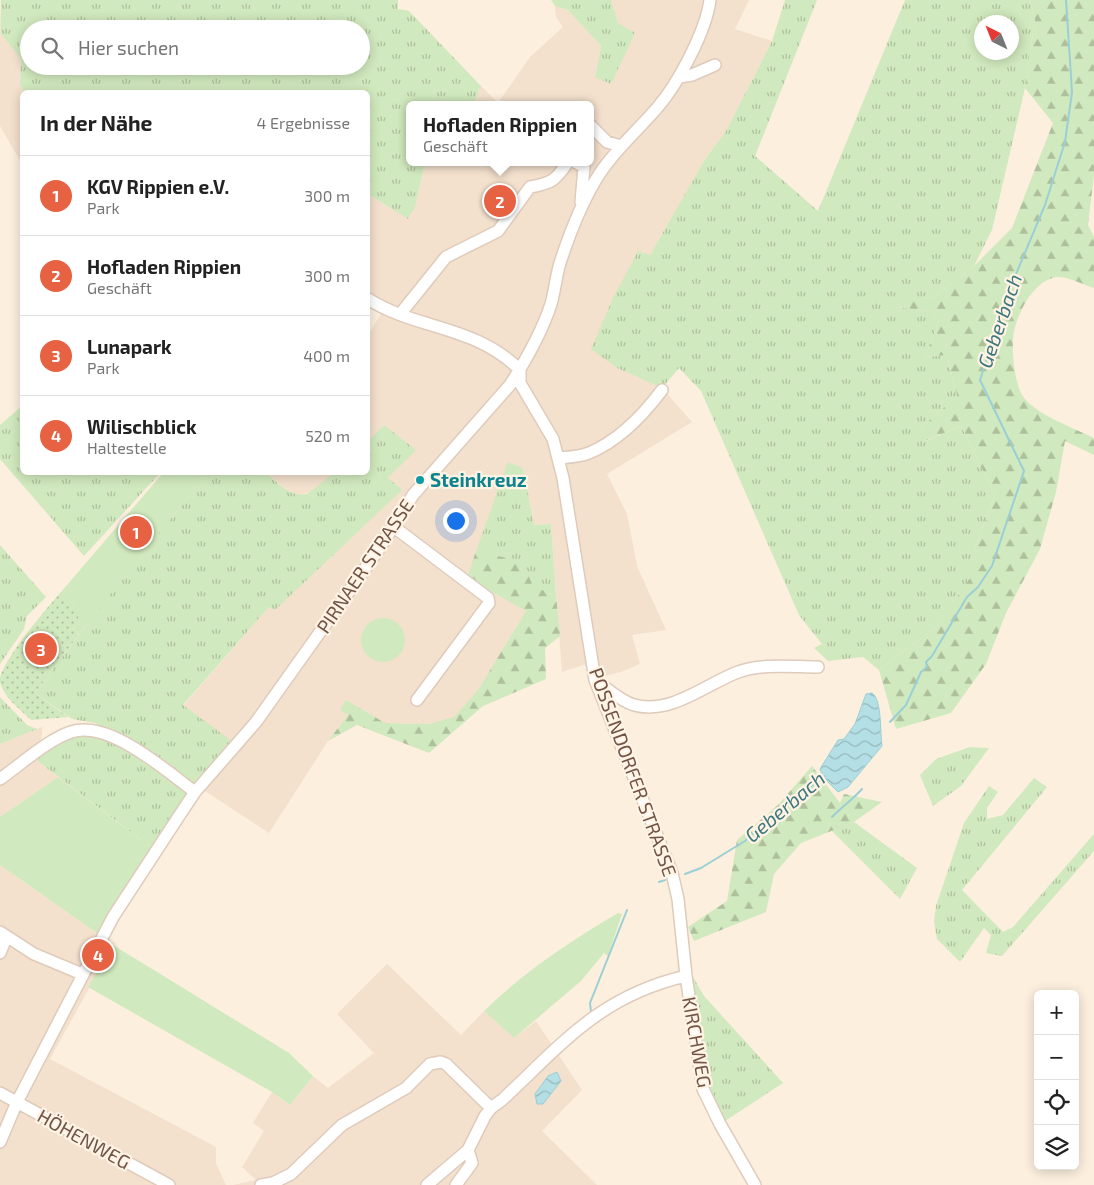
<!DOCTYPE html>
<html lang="de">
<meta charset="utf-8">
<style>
:root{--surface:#fff;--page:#f2f2f2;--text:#222;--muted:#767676;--line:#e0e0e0;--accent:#e76143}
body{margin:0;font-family:"Exo 2",sans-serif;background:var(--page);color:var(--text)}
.controls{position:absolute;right:15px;bottom:15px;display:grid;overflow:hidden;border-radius:8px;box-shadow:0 2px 12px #0003}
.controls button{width:45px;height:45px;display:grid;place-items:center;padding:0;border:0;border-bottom:1px solid var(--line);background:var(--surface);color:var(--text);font:25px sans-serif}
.compass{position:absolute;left:974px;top:15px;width:45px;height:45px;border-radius:50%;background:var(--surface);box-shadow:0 2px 12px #0003;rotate:317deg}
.you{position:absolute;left:455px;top:520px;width:18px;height:18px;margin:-12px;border:4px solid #fff;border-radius:50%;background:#1a73e8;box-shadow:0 0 0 8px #1a73e833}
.badge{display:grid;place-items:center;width:32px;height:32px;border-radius:50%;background:var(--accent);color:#fff;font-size:16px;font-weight:700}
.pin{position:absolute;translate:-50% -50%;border:2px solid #fff;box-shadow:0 1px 5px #0006}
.popup{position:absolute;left:406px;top:101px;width:188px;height:65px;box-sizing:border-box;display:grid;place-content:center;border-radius:8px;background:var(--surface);filter:drop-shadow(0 1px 4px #0005);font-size:16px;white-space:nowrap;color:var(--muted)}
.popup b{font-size:19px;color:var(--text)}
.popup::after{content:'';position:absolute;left:50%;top:100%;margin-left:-10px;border:10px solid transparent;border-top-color:var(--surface)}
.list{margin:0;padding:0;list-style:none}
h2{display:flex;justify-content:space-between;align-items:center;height:65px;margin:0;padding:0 20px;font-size:21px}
h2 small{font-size:16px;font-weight:400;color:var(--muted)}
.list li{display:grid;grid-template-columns:32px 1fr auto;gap:15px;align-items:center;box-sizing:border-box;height:80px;padding:0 20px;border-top:1px solid var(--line)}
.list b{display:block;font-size:19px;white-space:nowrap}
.list p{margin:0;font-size:16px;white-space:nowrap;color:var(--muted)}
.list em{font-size:16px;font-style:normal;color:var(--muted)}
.icon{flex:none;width:28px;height:28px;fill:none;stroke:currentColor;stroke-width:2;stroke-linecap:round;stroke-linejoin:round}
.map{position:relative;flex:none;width:1094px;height:1185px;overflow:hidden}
.search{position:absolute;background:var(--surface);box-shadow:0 2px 12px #0003;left:20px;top:20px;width:350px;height:55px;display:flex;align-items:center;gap:12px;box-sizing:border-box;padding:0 18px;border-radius:28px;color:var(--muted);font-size:19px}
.panel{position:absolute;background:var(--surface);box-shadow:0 2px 12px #0003;left:20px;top:90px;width:350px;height:385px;border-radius:8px}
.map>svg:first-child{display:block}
.residential{fill:#f3e0cd}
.grass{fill:url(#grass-tufts);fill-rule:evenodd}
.forest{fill:url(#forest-firs)}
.park{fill:url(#park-dots)}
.garden{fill:#d1e9be}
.water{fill:url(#water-waves);stroke:#9acfd6}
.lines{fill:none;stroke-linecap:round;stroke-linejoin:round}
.stream{stroke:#9acfd6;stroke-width:2}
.minor-casing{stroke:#dfcbbb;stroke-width:14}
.minor{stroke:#fff;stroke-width:11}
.culture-dot{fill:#0f9aa8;stroke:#fff3e4;stroke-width:2}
.labels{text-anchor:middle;stroke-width:4.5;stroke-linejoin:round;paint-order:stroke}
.culture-label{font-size:19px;font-weight:bold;fill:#0d838f;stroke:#fff3e4;text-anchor:start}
.street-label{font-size:19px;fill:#715447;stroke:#fff3e4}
.water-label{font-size:20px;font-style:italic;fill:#3e777f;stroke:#fff3e4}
</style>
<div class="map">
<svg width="1094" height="1185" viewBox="0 0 1094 1185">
<defs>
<pattern id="grass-tufts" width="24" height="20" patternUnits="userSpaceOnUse" patternTransform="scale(1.25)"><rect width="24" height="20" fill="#d1e9be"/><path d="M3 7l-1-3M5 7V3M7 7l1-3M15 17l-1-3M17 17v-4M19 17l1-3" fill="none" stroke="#aebf9c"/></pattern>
<pattern id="forest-firs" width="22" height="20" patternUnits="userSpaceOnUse" patternTransform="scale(1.25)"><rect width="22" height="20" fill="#d1e9be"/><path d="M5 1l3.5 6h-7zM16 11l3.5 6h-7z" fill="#aebf9c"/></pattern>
<pattern id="park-dots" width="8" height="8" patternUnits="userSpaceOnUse" patternTransform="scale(1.25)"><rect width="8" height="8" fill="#d1e9be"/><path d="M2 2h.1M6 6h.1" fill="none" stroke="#aebf9c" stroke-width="1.8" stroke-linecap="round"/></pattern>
<pattern id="water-waves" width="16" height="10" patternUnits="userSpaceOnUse" patternTransform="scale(1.25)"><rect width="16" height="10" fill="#b4e0e5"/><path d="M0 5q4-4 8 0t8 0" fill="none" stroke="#97b8bb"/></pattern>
</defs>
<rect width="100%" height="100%" fill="#fcefde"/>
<!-- residential -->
<path class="residential" d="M0,0L1,34L21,59L20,85L25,92H22V164L0,126Z
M611,0H749L735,29L772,41L726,131L705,159L650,255L638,252L609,307L617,368L662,388L692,422L607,474L627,514L637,566L666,630L632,635L640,664L621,672L600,677L586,664L562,672L551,524L534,525L523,468L467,578L526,611L478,690L454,718L430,724L385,723L346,700L348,715L328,741L269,833L202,789L183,706L269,607L275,610L388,478L415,450L384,425L368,441V335L384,309L368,299V194L408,219L415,207L425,162H590V105H473L481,86L498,103L530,57L563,27L556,17L555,6L568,10L601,46L595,77L618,23Z
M267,473H334L315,490L300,495L286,490Z
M42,727V735L35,759L58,777L0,817V744Z
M0,865L113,945L50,1059L216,1147V1163L226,1185H0Z
M387,964L461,1035L484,1011L514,1038L536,1021L582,1090L542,1131L597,1185H233L256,1180L242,1167L264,1131L253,1123L272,1092L290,1105L313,1076L328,1088L374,1053L337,1014Z"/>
<!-- grass -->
<path class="grass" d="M1,0H398V9L409,11L481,86L473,105H410V162H425L415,207L408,219L368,194V92H25L20,85L21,59L1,34ZM29,29H361V66H29Z
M551,0H611L618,23L635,33L611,84L595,77L601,46L568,10L555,6Z
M785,0H817L755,156L818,211L905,0H1030L1035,18L1025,88L992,230L974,266L935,296L897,307L931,311L939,321L925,357L947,355L957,396L921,428L926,441L961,426L995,495L974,550L981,564L935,628L879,670L863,657L828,661L814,648L822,644L799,615L701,391L679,368L662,388L617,368L591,349L613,298L638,251L650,255L705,159L726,131L772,41ZM982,22H1012V52H982Z
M22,406V472L160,473L84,556L0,459V425Z
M384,425L416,450L388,478L402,490L275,610L269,607L183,705L233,742L192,789L95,723L72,719L35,693L96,612L207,473H267C279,484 289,497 307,494L334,473L368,472V441Z
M508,462L523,468L534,525L551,524L556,595L533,588L476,551Z
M0,545L46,597L27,616L24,629L0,664Z
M0,697L27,725L37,729L0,744Z
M73,734L110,737L190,793L153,849L35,759L59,741Z
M970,747L989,748L961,786L933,806L920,775L936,759Z
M1034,778L1047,787L962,890L1003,932L1013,927L1094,834V851L1002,956L986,953L991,935L984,928L960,962L937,939L934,921L936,906L964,823L989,786L998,792L987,808V819L1003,815Z
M854,822L917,868L900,899L831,830Z
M689,970L704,996L783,1083L722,1123L705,1088Z"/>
<!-- forest -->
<path class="forest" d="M1030,0H1094V175L1088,225L1094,237V288C1084,285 1067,276 1057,277C1035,280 1021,307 1015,327C1010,342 1014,381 1022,395C1034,414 1074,428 1094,438V455L1065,441L1056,492L1040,549L1006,613L986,664L951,713L896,729L879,670L935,628L980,564L974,550L995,495L961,426L925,441L921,428L957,396L947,355L925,357L939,321L931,311L895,307L935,296L974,266L1012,228L1053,123L1025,88L1035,18Z
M476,551L524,562L533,587L556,595L560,636L545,648L546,679L483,706L429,753L357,725L328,741L348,715L340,710L346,700L385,723L429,724L454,717L478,690L526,611L467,578Z
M812,766L840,803L844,794L882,802L854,822L801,843L774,874L766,912L694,941L688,927L727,901L737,840L777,806Z"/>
<!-- park -->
<path class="park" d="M61,592L78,610V622L73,628L79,634L35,693L68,717L31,720C21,710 2,696 0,681C0,662 48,607 61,592Z"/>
<!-- garden -->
<path class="garden" d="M163,473H207L79,634L73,628L78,622V610L61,592Z
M361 640a22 22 0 1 1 44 0a22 22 0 1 1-44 0Z
M58,777L153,849L98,934L0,865V817Z
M618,913L622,914L608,956L604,953L581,981L514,1038L484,1011C524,972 569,942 618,913Z
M113,945L289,1053L313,1076L290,1105L272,1092L88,987Z"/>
<!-- water -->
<path class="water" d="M872,693C882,699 880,733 882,746L848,787L838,792L823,777L820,769L838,740L844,739L855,724L866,694Z
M557,1072L561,1081L543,1104H537L535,1094L548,1076Z"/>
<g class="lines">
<!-- stream -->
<path class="stream" d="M890,722L906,705L921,672L927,667L926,662L932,656L967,597L978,587L992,566L1024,471L980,380L1008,293L1045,205L1065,142L1072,92L1066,0
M832,817C842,807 852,800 862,789
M685,874L701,868L745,841L775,813L825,776
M659,882L665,880
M591,1012L590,1003L627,910"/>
<!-- minor casing -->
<g class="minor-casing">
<path id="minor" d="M679,77L692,75L715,65
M590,125L607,142L621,146
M575,162L584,167L581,202
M368,299C417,330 475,325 520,370
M401,313L446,257L498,231L530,187C552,183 555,181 568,162
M520,370V383L553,439L563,478L595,680L672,873L678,899L686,976L703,1089L720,1124L755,1185
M558,458C569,457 579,457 589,453C618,441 644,414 662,390
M394,527L488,598L489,603L417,700
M595,680C607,688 620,701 634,705C671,715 706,684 738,672C762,663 793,667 818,667
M0,779C20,765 47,740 71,732C109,719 166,771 195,792
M0,932L34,954L82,974
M0,953L6,938
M0,1093L169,1185
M0,1142L17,1102L113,917L179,816L195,792L256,722L379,549L413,495L510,385C526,360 542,332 551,304C555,290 556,276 560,263C570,232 582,201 600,173C616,149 638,130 657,108C678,84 706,31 710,0
M261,1185L273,1183L291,1174L342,1125L406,1088L430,1064L441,1062L446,1064L491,1108
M427,1185L468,1150L485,1116L491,1108L502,1100C563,1043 600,996 686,976
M456,1185L472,1163L468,1150"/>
</g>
<!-- minor -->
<use href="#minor" class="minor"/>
</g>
<!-- markers -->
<circle class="culture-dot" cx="420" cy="480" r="5"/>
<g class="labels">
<!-- culture labels -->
<g class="culture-label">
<text x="430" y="487">Steinkreuz</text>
</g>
<!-- street labels -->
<g class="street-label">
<text transform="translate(365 566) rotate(-56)" y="7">PIRNAER STRASSE</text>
<text transform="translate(633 772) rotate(70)" y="7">POSSENDORFER STRASSE</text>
<text transform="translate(697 1042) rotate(80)" y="7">KIRCHWEG</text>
<text transform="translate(84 1139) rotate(29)" y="7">HÖHENWEG</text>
</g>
<!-- water labels -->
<g class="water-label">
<text transform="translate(1000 321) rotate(-71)" y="7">Geberbach</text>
<text transform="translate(785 807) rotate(-40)" y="7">Geberbach</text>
</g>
</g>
</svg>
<div class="controls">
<button>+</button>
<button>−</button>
<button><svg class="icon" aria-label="locate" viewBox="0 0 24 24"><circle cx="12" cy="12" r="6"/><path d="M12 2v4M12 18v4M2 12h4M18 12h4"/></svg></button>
<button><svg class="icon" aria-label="layers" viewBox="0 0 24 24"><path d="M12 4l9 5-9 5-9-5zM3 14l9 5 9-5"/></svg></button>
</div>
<svg class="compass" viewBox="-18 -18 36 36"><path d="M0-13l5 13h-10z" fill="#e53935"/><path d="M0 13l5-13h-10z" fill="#767676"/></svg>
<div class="you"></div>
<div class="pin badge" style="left:136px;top:532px">1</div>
<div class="pin badge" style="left:500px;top:201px">2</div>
<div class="popup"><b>Hofladen Rippien</b>Geschäft</div>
<div class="pin badge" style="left:41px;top:649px">3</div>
<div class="pin badge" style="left:98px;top:955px">4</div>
<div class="search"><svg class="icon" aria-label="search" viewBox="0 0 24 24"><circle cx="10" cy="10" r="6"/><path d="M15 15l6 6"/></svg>Hier suchen</div>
<section class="panel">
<h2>In der Nähe<small>4 Ergebnisse</small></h2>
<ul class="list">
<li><span class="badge">1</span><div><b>KGV Rippien e.V.</b><p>Park</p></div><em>300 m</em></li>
<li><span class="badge">2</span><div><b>Hofladen Rippien</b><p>Geschäft</p></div><em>300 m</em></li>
<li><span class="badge">3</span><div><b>Lunapark</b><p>Park</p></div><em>400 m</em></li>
<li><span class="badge">4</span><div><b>Wilischblick</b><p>Haltestelle</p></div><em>520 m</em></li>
</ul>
</section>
</div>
